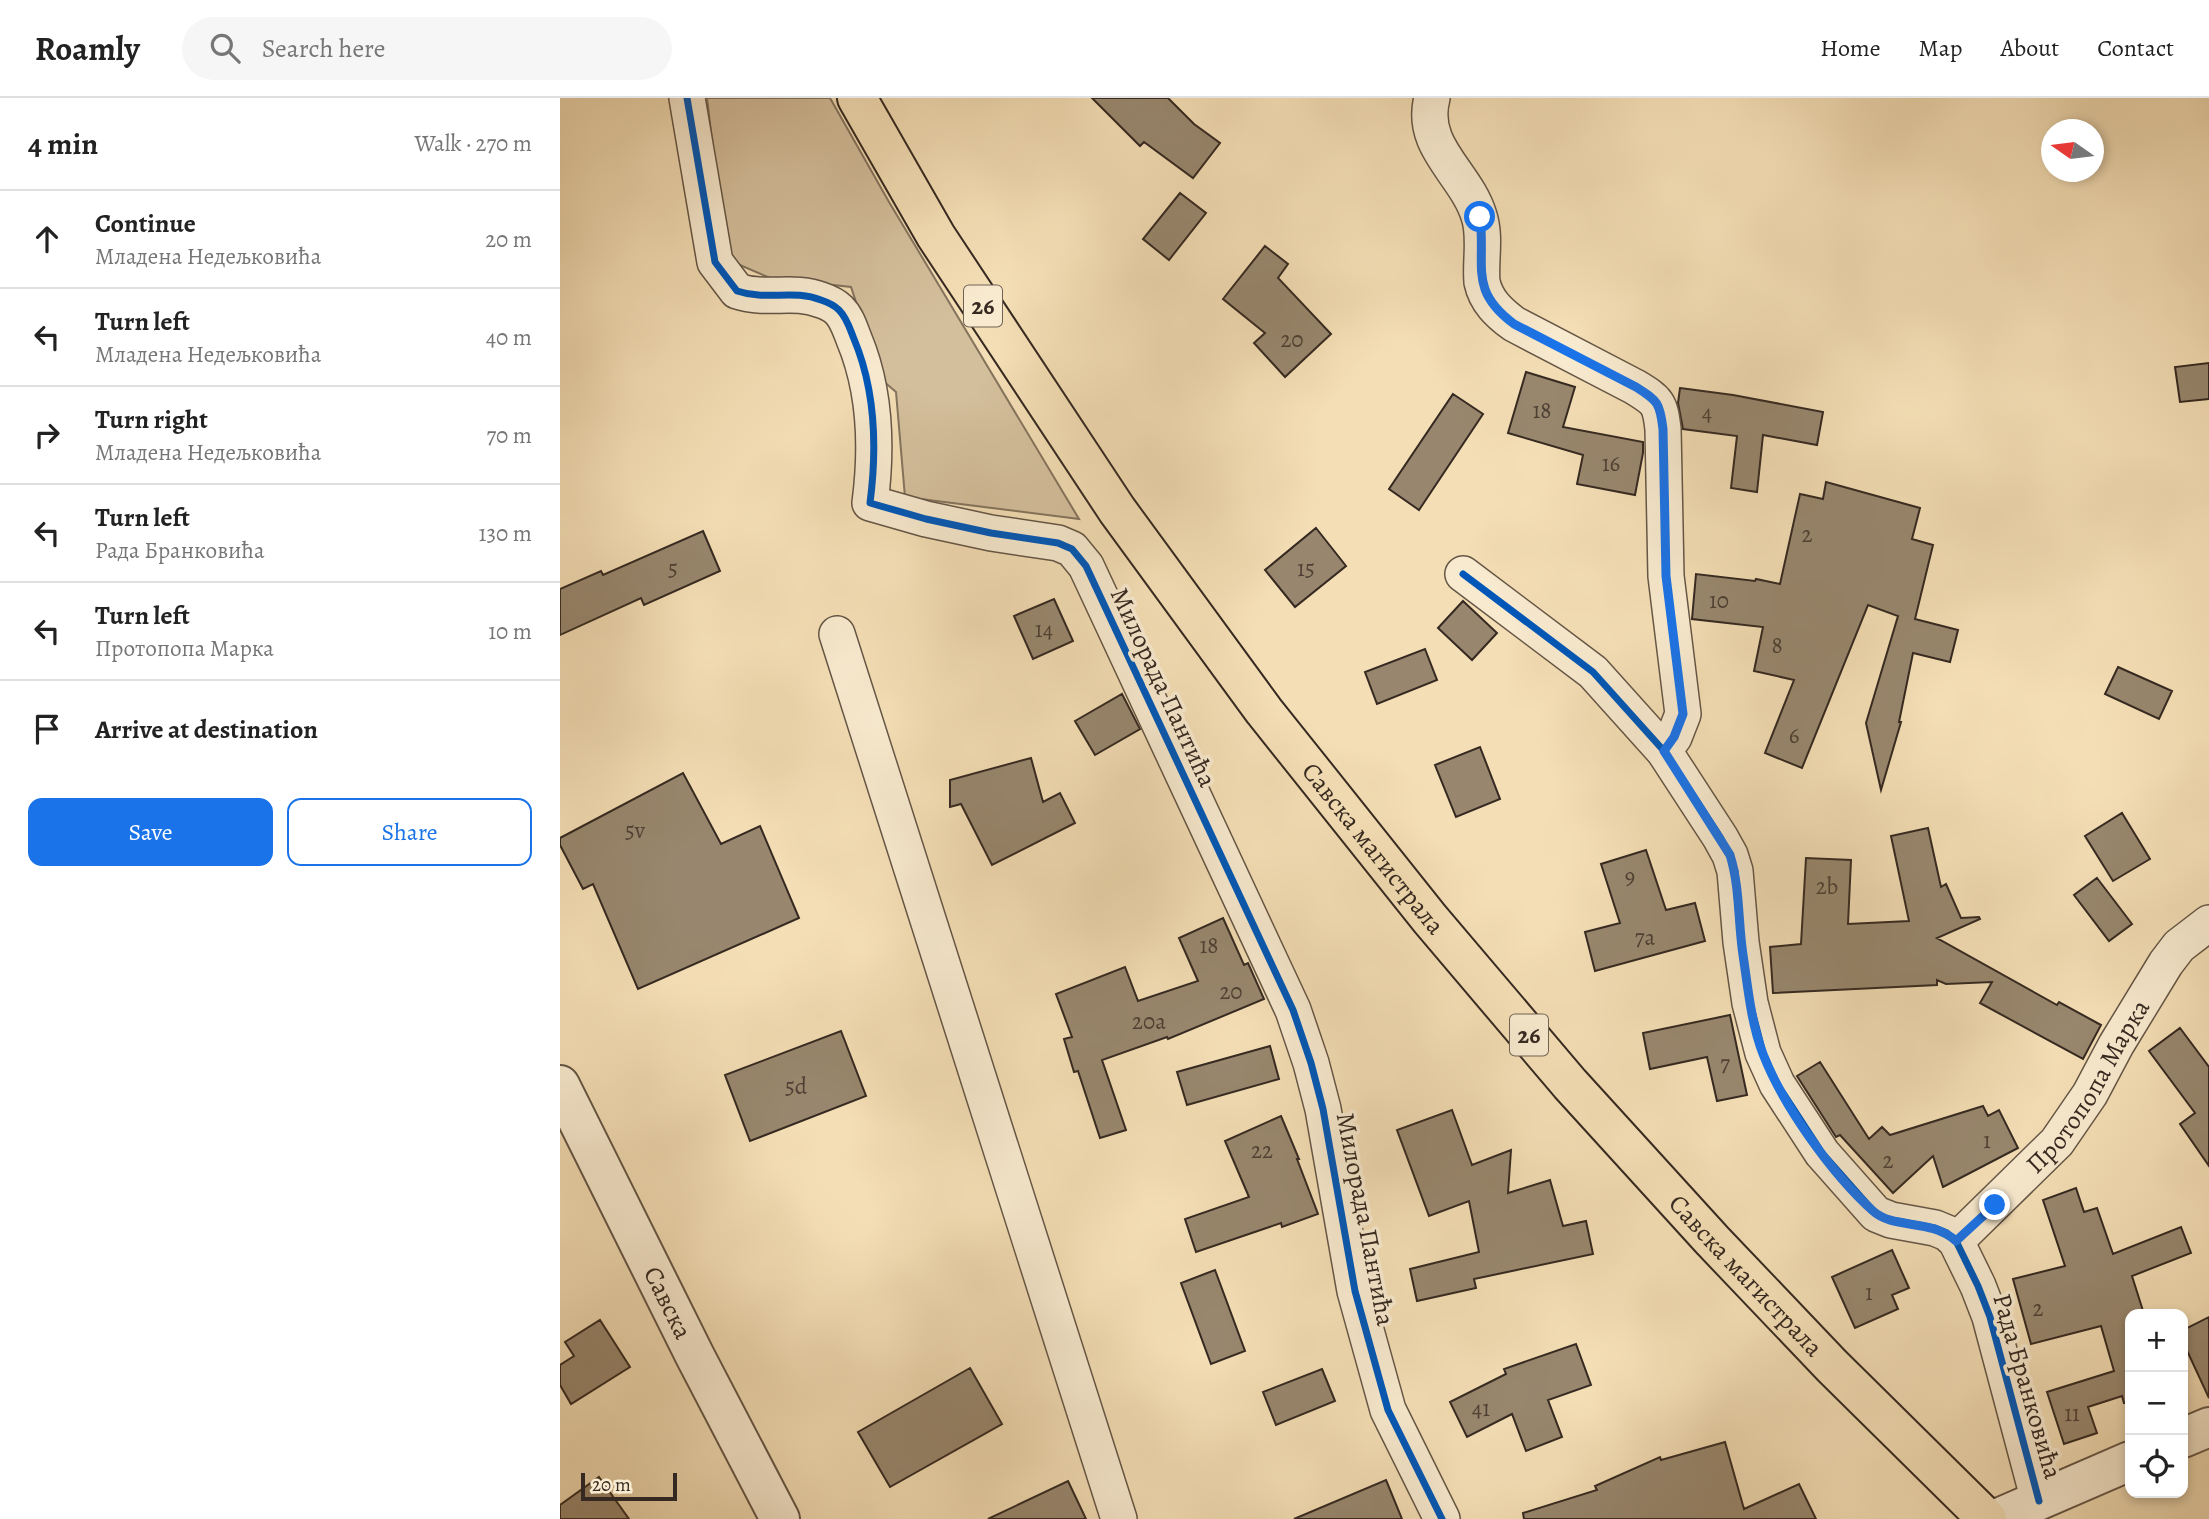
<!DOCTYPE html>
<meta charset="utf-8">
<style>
:root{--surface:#fff;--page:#f6f6f6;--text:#222;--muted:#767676;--line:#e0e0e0;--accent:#1a73e8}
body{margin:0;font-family:Alegreya,serif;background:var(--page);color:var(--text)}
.controls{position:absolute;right:21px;bottom:21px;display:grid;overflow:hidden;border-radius:14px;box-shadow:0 4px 10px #0003}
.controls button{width:63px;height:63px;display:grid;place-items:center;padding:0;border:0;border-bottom:2px solid var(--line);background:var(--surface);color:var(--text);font:35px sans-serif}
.compass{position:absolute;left:1481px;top:21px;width:63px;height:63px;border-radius:50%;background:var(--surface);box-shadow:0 4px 10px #0003;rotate:284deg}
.scale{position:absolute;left:21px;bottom:18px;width:96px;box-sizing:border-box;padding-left:7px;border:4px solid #352921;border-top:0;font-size:19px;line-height:24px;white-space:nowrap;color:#352921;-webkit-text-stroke:5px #f8eacf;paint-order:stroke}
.stop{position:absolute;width:21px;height:21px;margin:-16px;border:5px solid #1a73e8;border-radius:50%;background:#fff}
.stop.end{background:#1a73e8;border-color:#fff;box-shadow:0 2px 7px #0008}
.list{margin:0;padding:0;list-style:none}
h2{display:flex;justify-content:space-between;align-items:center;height:91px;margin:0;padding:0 28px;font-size:30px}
h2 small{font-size:23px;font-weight:400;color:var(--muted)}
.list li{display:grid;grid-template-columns:46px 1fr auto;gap:21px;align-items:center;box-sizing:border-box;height:98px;padding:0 28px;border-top:2px solid var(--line)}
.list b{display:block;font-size:26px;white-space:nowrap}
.list p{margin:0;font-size:23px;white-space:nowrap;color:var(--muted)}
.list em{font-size:23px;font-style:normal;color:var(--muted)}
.actions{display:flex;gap:14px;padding:21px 28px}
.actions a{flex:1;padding:16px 0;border:2px solid var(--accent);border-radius:14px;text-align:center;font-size:24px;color:var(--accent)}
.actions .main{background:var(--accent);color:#fff}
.icon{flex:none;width:38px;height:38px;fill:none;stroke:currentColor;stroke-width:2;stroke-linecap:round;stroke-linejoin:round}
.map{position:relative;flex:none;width:1649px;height:1421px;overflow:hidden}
header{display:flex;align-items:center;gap:42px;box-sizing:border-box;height:98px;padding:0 35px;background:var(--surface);border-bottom:2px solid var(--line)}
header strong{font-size:33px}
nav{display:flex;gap:38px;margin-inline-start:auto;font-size:24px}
.search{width:490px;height:63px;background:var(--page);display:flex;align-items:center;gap:18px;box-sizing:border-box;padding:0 24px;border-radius:38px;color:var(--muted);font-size:26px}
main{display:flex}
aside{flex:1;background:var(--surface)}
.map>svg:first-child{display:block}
.green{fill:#d4bf9c;stroke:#84745e;stroke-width:2}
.building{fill:#98876e;stroke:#352921;stroke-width:2}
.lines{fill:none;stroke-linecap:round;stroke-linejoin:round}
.minor-casing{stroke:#655646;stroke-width:38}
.tertiary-casing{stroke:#655646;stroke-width:42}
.primary-casing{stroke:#352921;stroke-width:42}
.minor{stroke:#f8eacf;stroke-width:35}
.tertiary{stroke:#f8eacf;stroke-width:38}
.primary{stroke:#f4deb5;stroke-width:38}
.cycleway-casing{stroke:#f8eacf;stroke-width:11}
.cycleway{stroke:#0057b8;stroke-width:7}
.route{stroke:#1a73e8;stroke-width:9}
.labels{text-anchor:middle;stroke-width:7;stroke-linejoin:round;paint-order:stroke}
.number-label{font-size:23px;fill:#4e4034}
.shield{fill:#f8eacf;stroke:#706355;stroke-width:2}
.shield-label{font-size:24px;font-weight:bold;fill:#352921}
.street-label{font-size:26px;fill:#352921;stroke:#f8eacf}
</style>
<header>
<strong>Roamly</strong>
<div class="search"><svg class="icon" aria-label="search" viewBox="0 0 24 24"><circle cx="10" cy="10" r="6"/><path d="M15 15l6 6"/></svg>Search here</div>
<nav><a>Home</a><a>Map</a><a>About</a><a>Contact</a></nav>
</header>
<main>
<aside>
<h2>4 min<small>Walk · 270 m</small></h2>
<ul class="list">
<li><svg class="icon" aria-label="ahead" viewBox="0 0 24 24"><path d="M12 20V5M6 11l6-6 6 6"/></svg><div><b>Continue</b><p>Младена Недељковића</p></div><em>20 m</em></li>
<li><svg class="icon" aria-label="left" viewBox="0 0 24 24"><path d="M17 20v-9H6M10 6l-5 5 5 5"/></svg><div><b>Turn left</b><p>Младена Недељковића</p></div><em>40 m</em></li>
<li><svg class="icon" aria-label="right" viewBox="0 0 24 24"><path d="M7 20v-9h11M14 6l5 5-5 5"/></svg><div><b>Turn right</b><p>Младена Недељковића</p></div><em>70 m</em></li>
<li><svg class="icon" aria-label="left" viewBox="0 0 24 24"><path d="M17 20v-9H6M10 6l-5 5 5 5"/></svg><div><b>Turn left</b><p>Рада Бранковића</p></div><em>130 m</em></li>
<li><svg class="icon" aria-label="left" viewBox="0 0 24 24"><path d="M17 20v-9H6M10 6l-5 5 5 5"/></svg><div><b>Turn left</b><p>Протопопа Марка</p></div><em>10 m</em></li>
<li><svg class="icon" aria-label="arrive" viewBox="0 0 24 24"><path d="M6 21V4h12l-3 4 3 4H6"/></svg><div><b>Arrive at destination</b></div></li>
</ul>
<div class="actions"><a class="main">Save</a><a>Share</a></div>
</aside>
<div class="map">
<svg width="1649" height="1421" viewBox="0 0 1649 1421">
<rect width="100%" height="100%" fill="#f4deb5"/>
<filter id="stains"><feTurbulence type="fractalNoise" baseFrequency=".00286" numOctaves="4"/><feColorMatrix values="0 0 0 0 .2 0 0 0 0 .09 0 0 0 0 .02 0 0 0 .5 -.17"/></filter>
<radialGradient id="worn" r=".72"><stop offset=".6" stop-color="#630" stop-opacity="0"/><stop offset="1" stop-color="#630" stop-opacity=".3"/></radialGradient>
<!-- green -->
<path class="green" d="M147,0H270L329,104L519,421L345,399L336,294L322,282L291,189L210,180L166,161Z"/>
<!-- building -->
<path class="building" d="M532,0H608L634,26L660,45L633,80L584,44L580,48Z
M620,95L646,115L609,162L583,141Z
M705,148L728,166L718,180L771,236L725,279L694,245L705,235L663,201Z
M1649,265V301L1620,304L1615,269Z
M966,274L1015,289L1003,329L1083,344V355L1075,397L1017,386L1023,357L948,335Z
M1120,290L1173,297L1263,314L1257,347L1203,337L1197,394L1171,390L1177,338L1123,331L1118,305Z
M893,296L923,316L859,412L829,391Z
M1266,384L1360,410L1352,441L1373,447L1355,521L1398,532L1390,564L1353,555L1339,624H1341L1321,692L1306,625L1338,518L1308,507L1242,670L1205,655L1234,582L1194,573L1203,529L1132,521L1136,476L1195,483L1196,481L1220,486L1240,396L1263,401Z
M756,430L786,468L735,509L705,472Z
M143,433L160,473L84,507L81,500L0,537V491L41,473L43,477Z
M494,501L513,543L473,561L454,518Z
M903,503L937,535L912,562L878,530Z
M865,551L877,582L817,606L805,574Z
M1558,569L1612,593L1599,621L1545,596Z
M562,596L580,631L535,657L515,623Z
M920,649L940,701L896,719L875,667Z
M471,660L483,704L500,695L515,725L432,767L401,706L390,709V682Z
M123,675L161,746L200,728L239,820L78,891L33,786L23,791L0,747V740Z
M1562,715L1590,761L1553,783L1525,738Z
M1368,730L1381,789L1386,786L1401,820L1419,819L1420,821L1377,840L1497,907L1499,904L1541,927L1523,961L1420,905L1432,884L1386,886L1377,882V887L1213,895L1210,849L1241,846L1246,760L1291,762L1288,826L1349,823L1331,738Z
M1086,752L1106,812L1135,805L1145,843L1035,873L1025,834L1060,825L1041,766Z
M1537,780L1572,826L1549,843L1514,797Z
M663,820L684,867L688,865L704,901L608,941L607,939L542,962L566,1032L540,1040L518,973L514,974L504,941L512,939L496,896L565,869L578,903L638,883L619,840Z
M1170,917L1187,997L1157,1003L1147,959L1090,971L1083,935Z
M1620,930L1649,969V1068L1620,1026L1635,1015L1589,953Z
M281,933L306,998L190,1043L165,977Z
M710,948L719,981L627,1007L617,974Z
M1260,964L1309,1041L1322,1029L1330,1037L1423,1008L1428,1018L1439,1012L1458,1050L1383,1089L1373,1058L1333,1095L1280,1037L1276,1039L1237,978Z
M892,1012L912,1067L951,1052L948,1095L990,1082L1003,1128L1026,1123L1033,1156L914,1181L916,1190L857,1203L850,1171L919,1154L909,1103L869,1118L837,1032Z
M721,1018L739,1061H737L758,1116L722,1129L721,1125L636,1154L625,1121L689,1099L665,1043Z
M1516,1090L1524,1114L1537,1110L1553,1156L1621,1129L1631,1155L1572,1178L1584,1216H1570V1304L1564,1305L1562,1298L1528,1309L1537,1335L1504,1346L1487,1294L1554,1273L1541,1228L1471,1246L1453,1181L1505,1168L1483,1102Z
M1332,1152L1349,1190L1332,1197L1338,1211L1295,1230L1272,1179Z
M655,1172L685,1253L651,1266L621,1185Z
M1649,1219V1300L1623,1244V1232Z
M40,1222L70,1269L11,1306L0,1287V1267L14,1258L5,1244Z
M1016,1246L1031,1287L988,1302L1002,1339L966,1353L952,1316L907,1339L890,1304L946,1276L944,1271Z
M410,1270L442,1326L330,1389L298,1334Z
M762,1271L775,1303L716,1327L703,1294Z
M1165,1344L1184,1411L1239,1386L1256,1421H964L963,1415L1037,1392L1035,1388L1100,1359L1101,1362Z
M39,1379L69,1421H0V1407Z
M826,1382L842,1421H734Z
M508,1383L526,1421H428Z"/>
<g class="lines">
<!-- minor casing -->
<g class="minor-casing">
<g id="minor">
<path d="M127,0L155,164L177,193C207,203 233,191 261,202C267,204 275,208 279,212C287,220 290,231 294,241C315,291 317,351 310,405L366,421L431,435L498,445L512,451L526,468L733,912L751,965L763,1011L795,1193L828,1312L882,1421"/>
<path d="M872,0C859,49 906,75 919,118C926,139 920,163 922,184C926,203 939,215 954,226L1075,289C1098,303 1100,305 1103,331L1106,478L1123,616L1114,639L1104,653"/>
<path d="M903,476L1033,574L1104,653L1160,739L1170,757L1175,773L1181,844L1190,905L1203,955L1217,986L1262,1055L1316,1116L1331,1122L1375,1130L1387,1135L1396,1143L1418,1188L1430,1219L1479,1403"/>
<path d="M277,536L559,1421"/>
<path id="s1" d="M1396,1143L1497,1044L1530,996L1556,947L1606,865L1619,848L1649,825"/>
</g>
</g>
<!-- tertiary casing -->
<g class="tertiary-casing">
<g id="tertiary">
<path id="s2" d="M0,987L135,1258L220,1421"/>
<path d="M1623,1340L1649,1329"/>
<path d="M1436,1421L1570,1363"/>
</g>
</g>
<!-- primary casing -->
<g class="primary-casing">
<g id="primary">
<path id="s3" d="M297,0L376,138L557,412L704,613L870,821L1010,986L1152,1142L1272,1268L1427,1421"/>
</g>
</g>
<!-- minor -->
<use href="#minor" class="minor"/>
<!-- tertiary -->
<use href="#tertiary" class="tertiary"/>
<!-- primary -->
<use href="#primary" class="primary"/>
<!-- cycleway casing -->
<g class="cycleway-casing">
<path id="cycleway" d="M127,0L155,164L177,193C207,203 233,191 261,202C267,204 275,208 279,212C287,220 290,231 294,241C315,291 317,351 310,405L366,421L431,435L498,445L512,451L526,468L733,912L751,965L763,1011L795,1193L828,1312L882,1421
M903,476L1033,574L1104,653L1160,739L1170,757L1175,773L1181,844L1190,905L1203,955L1217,986L1262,1055L1316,1116L1331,1122L1375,1130L1387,1135L1396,1143L1418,1188L1430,1219L1479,1403"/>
</g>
<!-- cycleway -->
<use href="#cycleway" class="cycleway"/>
</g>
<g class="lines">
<!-- route -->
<path class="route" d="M920,119C926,168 908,192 954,226L1076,289C1098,303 1100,305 1103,331L1106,478L1123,616L1114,639L1104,653L1170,757C1180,789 1178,824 1183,857C1188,890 1191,925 1203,956C1223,1008 1272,1076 1313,1113C1334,1132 1371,1120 1396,1143L1435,1107"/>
</g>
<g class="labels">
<!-- number labels -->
<g class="number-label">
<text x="732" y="249">20</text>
<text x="982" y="320">18</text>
<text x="1147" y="322">4</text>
<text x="1051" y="373">16</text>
<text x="1247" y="444">2</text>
<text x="113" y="478">5</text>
<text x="746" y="478">15</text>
<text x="1159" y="510">10</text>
<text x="484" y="539">14</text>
<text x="1217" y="555">8</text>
<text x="1234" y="645">6</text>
<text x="75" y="740">5v</text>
<text x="1070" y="786">9</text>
<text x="1267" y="796">2b</text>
<text x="1085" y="847">7a</text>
<text x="649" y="855">18</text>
<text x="671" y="901">20</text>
<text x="589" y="931">20a</text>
<text x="1165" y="973">7</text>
<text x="236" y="996">5d</text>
<text x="1427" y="1050">1</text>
<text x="702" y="1060">22</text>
<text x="1328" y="1070">2</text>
<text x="1309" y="1202">1</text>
<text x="1478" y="1218">2</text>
<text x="921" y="1318">41</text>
<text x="1512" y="1323">11</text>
</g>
<!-- shield labels -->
<g class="shield">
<rect x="404" y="187.5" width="38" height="41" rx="5"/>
<rect x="950" y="916.5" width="38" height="41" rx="5"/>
</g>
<g class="shield-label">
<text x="423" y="216">26</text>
<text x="969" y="945">26</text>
</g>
<!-- street labels -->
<g class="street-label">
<text transform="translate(604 589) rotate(65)" y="9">Милорада Пантића</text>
<text dy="9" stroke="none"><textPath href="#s3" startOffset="912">Савска магистрала</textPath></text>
<text dy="9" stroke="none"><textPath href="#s1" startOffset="205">Протопопа Марка</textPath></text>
<text transform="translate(806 1121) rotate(79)" y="9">Милорада Пантића</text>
<text dy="9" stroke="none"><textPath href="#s3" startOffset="1479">Савска магистрала</textPath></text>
<text dy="9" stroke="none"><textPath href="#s2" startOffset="243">Савска</textPath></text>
<text transform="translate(1468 1288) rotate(74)" y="9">Рада Бранковића</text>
</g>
</g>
<rect width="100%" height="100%" filter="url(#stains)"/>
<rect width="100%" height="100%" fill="url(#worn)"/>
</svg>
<div class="controls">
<button>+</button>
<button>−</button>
<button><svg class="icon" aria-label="locate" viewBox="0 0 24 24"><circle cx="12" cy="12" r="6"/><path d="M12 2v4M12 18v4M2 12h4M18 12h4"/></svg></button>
</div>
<svg class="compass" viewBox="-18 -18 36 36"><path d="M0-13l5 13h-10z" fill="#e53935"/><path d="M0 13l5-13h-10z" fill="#767676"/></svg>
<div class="scale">20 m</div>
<div class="stop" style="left:920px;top:119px"></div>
<div class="stop end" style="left:1435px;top:1107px"></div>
</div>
</main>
